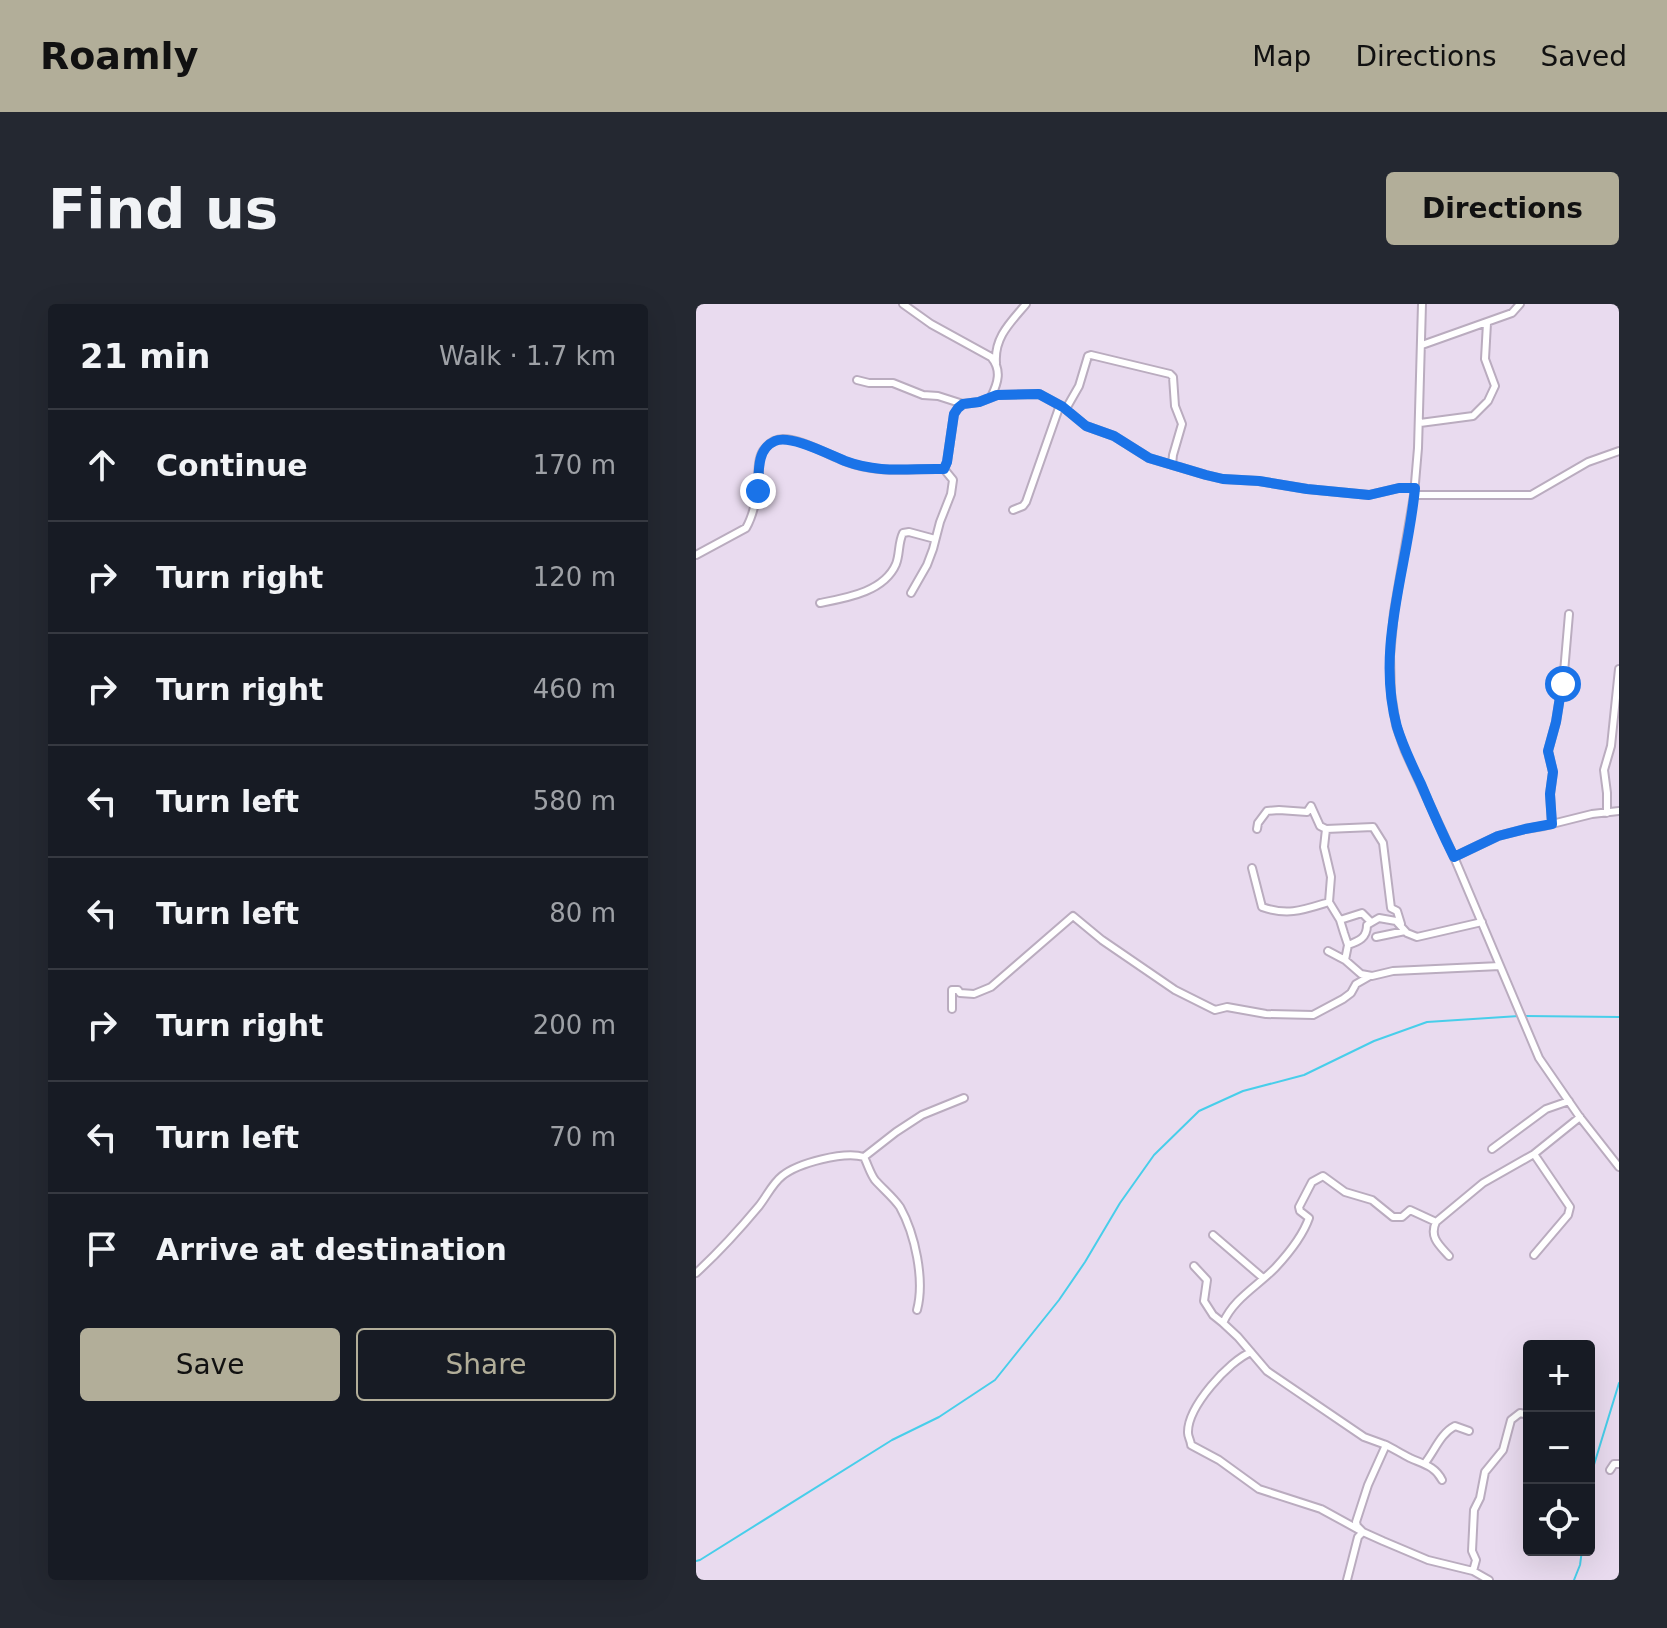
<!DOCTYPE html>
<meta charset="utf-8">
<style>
:root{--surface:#171b24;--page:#242831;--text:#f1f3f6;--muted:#9ea1a6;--line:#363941;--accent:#b2ae99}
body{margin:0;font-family:"DejaVu Sans",sans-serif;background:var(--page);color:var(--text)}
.controls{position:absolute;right:24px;bottom:24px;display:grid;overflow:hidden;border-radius:8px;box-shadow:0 8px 32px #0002}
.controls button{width:72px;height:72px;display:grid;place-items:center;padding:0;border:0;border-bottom:2px solid var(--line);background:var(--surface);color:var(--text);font:40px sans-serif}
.stop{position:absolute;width:24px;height:24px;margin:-18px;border:6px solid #1a73e8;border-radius:50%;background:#fff}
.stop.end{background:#1a73e8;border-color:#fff;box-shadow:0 2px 8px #0008}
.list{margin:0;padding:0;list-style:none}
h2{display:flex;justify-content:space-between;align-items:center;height:104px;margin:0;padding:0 32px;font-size:34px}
h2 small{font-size:26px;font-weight:400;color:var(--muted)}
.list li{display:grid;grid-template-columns:52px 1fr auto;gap:24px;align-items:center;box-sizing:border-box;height:112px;padding:0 32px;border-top:2px solid var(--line)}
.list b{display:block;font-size:30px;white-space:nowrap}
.list em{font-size:26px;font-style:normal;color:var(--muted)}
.actions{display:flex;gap:16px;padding:24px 32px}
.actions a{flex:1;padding:18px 0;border:2px solid var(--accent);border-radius:8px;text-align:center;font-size:28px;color:var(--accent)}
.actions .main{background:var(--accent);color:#111}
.icon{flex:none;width:44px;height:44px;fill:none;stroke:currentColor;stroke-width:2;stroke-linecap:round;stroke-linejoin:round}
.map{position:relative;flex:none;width:923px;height:1276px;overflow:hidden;border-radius:8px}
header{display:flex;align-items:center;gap:48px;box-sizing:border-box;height:112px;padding:0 40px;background:var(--accent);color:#111}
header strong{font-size:38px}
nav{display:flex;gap:44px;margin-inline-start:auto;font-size:28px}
.intro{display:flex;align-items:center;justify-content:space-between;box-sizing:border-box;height:192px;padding:0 48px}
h1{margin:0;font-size:56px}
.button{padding:20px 36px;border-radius:8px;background:var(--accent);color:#111;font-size:28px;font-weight:700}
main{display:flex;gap:48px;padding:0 48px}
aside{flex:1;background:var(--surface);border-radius:8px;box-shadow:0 8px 32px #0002}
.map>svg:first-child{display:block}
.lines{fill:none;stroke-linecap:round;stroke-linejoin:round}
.stream{stroke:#48ceea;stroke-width:2}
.street-casing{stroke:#baacbf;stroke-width:10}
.street{stroke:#fff;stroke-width:6}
.route{stroke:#1a73e8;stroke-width:10}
</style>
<header>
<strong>Roamly</strong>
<nav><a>Map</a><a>Directions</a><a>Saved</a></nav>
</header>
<div class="intro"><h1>Find us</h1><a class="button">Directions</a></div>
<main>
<aside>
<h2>21 min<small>Walk · 1.7 km</small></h2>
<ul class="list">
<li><svg class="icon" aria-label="ahead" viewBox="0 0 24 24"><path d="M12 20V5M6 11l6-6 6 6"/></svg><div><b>Continue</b></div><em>170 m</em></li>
<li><svg class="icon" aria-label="right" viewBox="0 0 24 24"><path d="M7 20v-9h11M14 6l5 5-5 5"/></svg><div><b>Turn right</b></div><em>120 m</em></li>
<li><svg class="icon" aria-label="right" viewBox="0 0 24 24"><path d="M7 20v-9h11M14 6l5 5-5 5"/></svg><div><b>Turn right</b></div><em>460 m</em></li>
<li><svg class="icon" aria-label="left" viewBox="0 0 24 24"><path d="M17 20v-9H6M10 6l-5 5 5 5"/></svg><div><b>Turn left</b></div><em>580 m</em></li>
<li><svg class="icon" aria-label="left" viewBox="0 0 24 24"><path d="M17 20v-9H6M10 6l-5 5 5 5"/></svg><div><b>Turn left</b></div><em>80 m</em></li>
<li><svg class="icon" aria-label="right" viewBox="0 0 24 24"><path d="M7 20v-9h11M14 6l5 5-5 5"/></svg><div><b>Turn right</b></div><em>200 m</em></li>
<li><svg class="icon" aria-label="left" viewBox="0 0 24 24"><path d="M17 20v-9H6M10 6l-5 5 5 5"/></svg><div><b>Turn left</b></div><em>70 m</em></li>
<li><svg class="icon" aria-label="arrive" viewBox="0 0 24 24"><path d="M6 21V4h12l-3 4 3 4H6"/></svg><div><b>Arrive at destination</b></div></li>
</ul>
<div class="actions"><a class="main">Save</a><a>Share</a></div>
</aside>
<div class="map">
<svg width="923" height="1276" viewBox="0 0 923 1276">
<rect width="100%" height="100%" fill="#e9dbef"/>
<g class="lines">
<!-- stream -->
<path class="stream" d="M829,712L923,713
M893,1196L897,1164L923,1079
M0,1257L4,1256L196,1136L243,1113L299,1076L363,996L389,958L424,899L458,851L503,807L547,787L608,771L678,737L731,718L823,712
M878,1276L884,1261L886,1246"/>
<!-- street casing -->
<g class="street-casing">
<path id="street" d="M207,0L235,20L295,53C306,66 302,79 295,93
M726,0L722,144L718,191L698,308L694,352L695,389L700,421L709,447L758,553L843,754L883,812L923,863
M726,41L816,9L824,0
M300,59C298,33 315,18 330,0
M161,76L173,79H197L227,91L242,92L267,100
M367,103H371L383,82L392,52L395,51L474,70L477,73L479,102L486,120L477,151L476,161
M724,119L777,112L792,97L799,82L789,55L791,19
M248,165L251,158L258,110L262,104L267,100L283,98L301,91L343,90L367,103L390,122L418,132L453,154L510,171L527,175L563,177L611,185L673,191L703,184H719
M718,191H835L892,158L923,147
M317,206L327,202L330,198L364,101
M0,251L50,224C57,212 60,197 62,183C63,172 61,156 67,147C72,140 79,135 87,135C107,135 137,154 157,160C190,170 215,164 248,165
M215,289L231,261L237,245L244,218L255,190L257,176L248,165
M124,299C150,294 188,288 200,260C204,250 202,239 207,229L213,228L239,235
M911,509V489L908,466L915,442L923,365
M856,520L854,490L857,468L852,447L860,418L864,393L863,385L867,380L873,310
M561,525L562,519L571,507L583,506L611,508L615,502L624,522L630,525L677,523L687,539L695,604L701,607L705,620
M630,525L628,543L635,573L633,598L644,616L648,629L652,641L649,656
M758,553L802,532L829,525L848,522L896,510L923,507
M556,564L566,603C592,612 607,606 633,598
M644,616L666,609L674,617
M680,633L709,627
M652,641C663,637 671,634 671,621L683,614L700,617L711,629L721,633L786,618
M632,647L649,656L665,670L676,672L697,667L804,662
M256,705V686H262L264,689L278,690L295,683L377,612L406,636L479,686L519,706L531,703L570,710L617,711L647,695L655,689L660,680L674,672
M796,845L850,805L873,797
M168,853C172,861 174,869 179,876C187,885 197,893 204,903C219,930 229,976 221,1006
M517,931L567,974
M838,951L872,911L874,903L838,850
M753,952C743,941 733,933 740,918L787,879L838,850L884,813
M498,962L511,976L508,997L517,1011L527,1019
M0,969C23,948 43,926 63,902C71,892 76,880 86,872C102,859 148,847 168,853L200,828L226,811L268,794
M555,1048C533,1057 491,1103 492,1129C492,1133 495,1137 495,1141L523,1156L563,1185L625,1205L667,1228L662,1233L651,1276
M690,1141L668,1133L571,1067L542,1033L527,1019C538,994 562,982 580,963C592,950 607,931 613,914L604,907L603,903L616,878L627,872L649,888L676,896L697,913H706L714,906L740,918
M729,1159C739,1146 745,1129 759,1122L773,1127
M914,1166L918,1160H923
M746,1176C739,1162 727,1160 714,1154C706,1150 698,1145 690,1141L672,1181L660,1218L661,1222L667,1228L687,1237L732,1256L777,1267L793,1276
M777,1267L780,1256L776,1247L778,1206L784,1194L789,1168L807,1146L815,1116L824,1109L833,1111"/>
</g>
<!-- street -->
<use href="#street" class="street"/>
</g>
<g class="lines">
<!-- route -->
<path class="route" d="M62,187C63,169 60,145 79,137C94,130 134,151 149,157C184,170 213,164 248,165L251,158L258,110L262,104L267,100L283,98L301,91L343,90L367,103L390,122L418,132L453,154L510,171L527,175L563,177L611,185L673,191L703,184H719C712,263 679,343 701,423C707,443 716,461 725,480C735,504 746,529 758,553L802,532L829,525L856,520L854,490L857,468L852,447L860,418L864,393L863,385L867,380"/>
</g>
</svg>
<div class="controls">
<button>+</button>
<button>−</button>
<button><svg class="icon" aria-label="locate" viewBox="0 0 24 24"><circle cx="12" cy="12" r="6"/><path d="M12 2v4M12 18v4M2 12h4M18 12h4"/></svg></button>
</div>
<div class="stop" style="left:867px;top:380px"></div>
<div class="stop end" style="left:62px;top:187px"></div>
</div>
</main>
